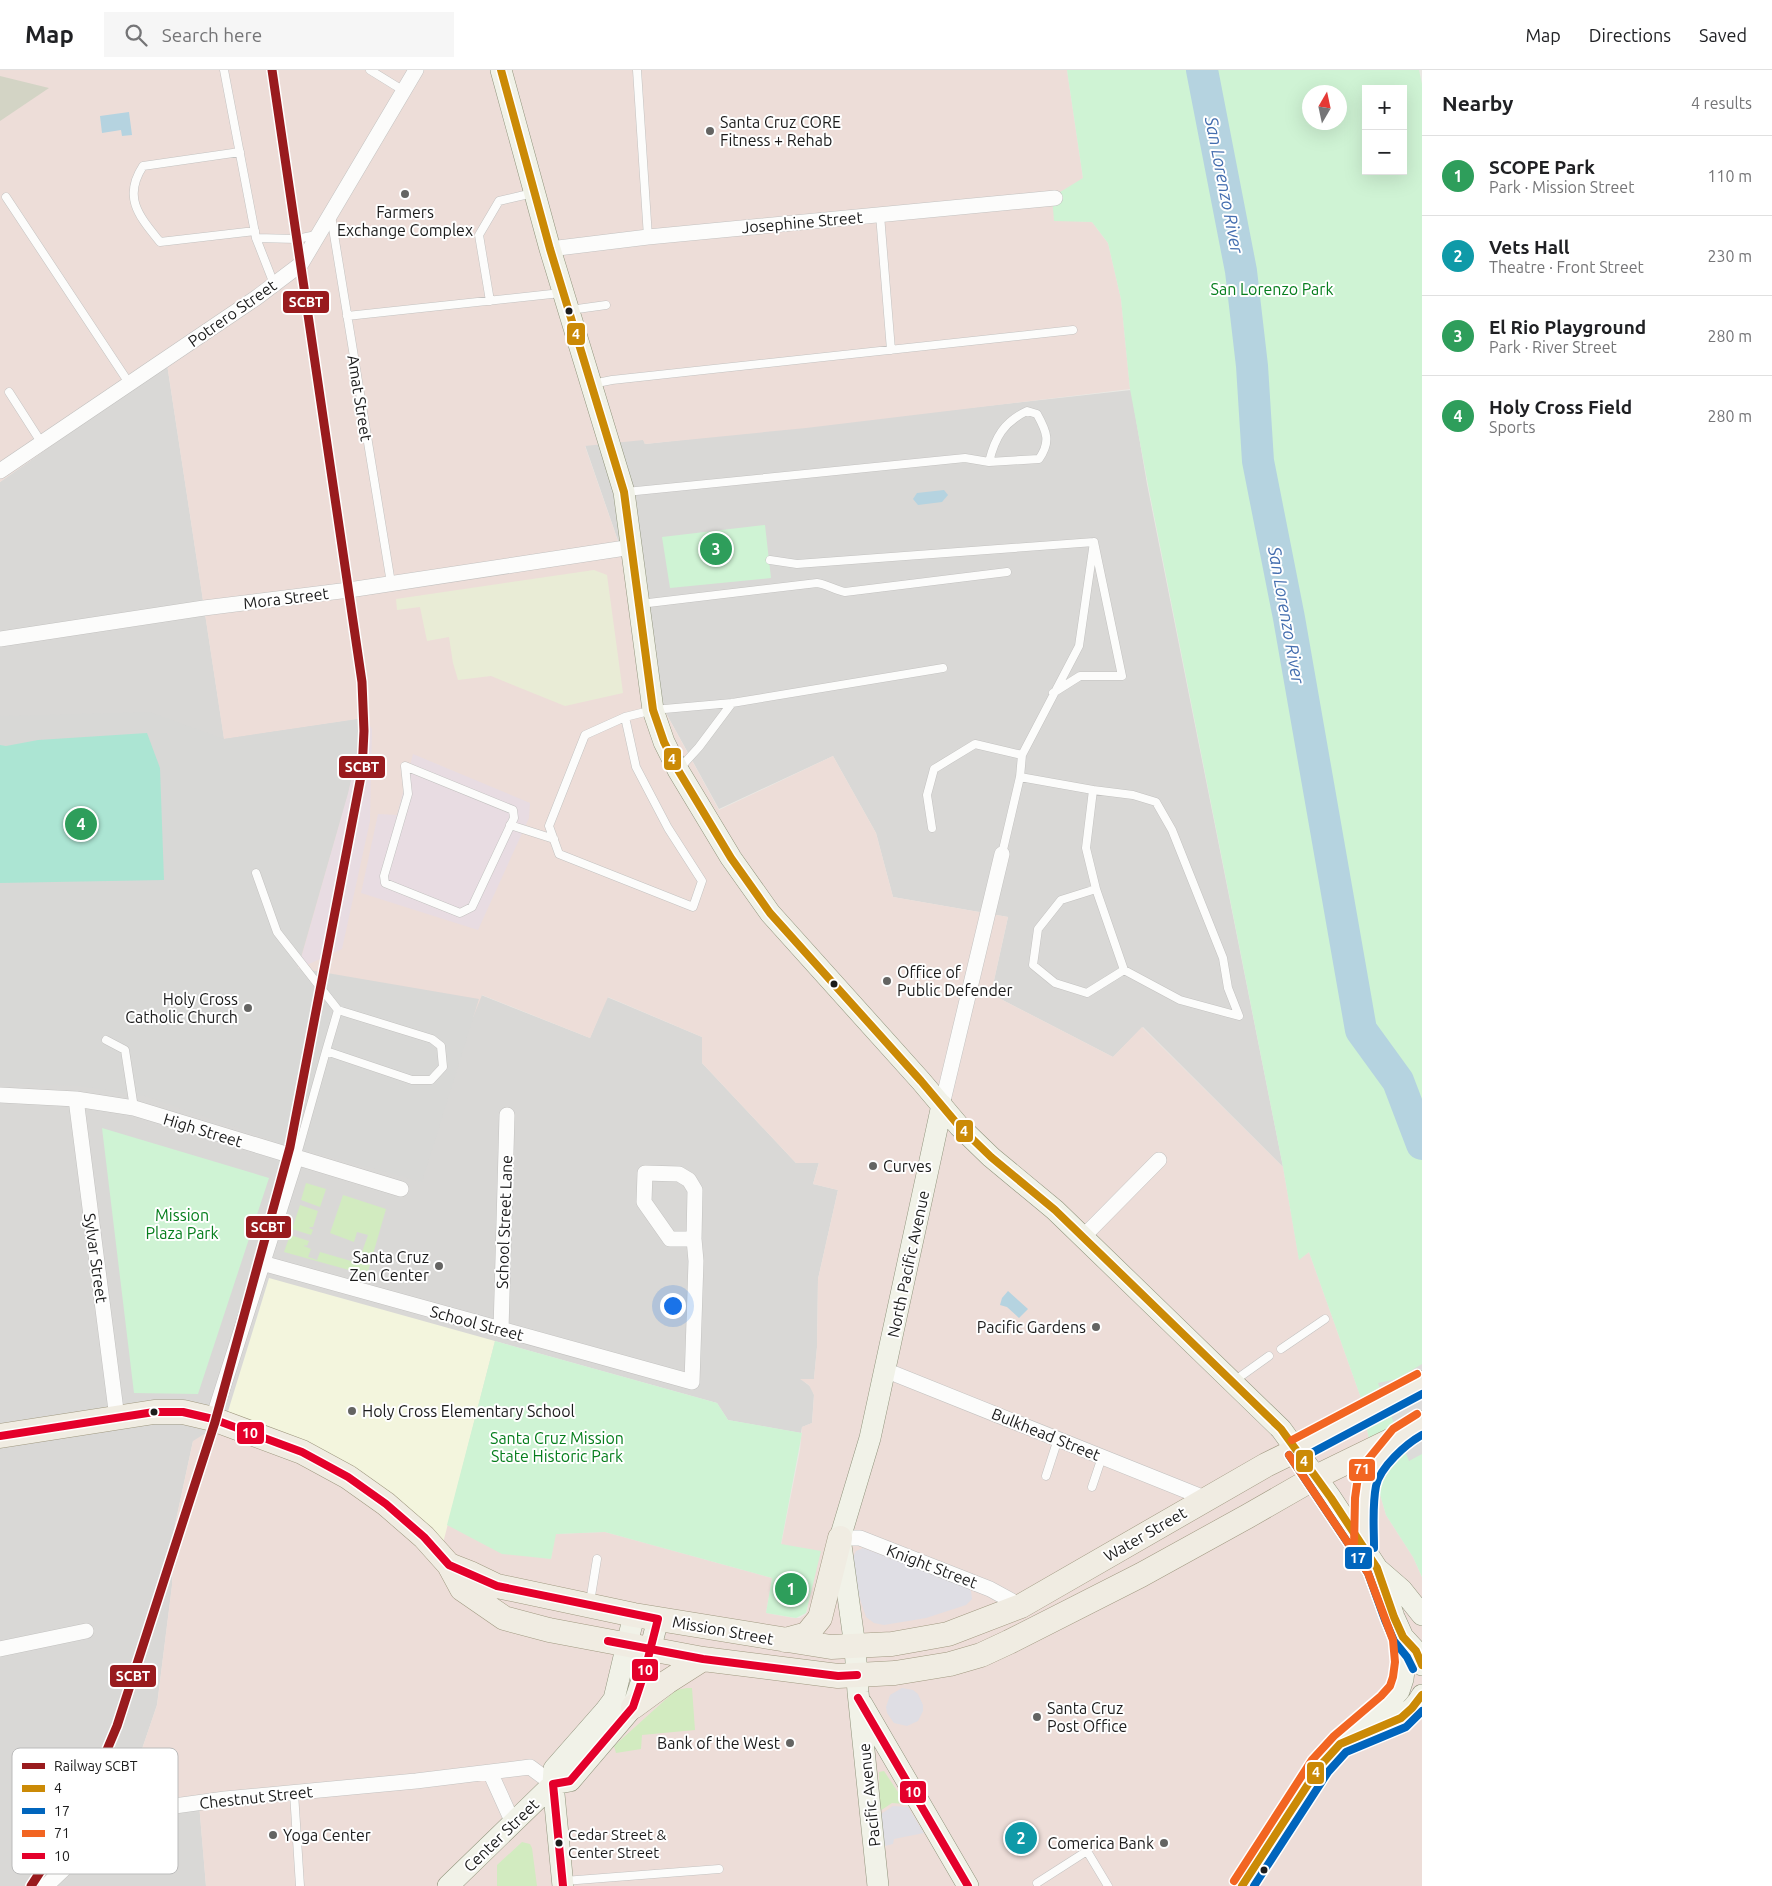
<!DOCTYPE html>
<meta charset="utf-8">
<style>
:root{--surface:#fff;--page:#f6f6f6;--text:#202124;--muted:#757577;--line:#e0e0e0;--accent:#646462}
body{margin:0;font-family:Ubuntu,sans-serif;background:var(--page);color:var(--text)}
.controls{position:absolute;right:15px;top:15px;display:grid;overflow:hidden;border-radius:0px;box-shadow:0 5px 20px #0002}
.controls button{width:45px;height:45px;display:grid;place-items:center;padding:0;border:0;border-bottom:1px solid var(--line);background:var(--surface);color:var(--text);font:25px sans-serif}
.compass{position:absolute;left:1302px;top:15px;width:45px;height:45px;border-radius:50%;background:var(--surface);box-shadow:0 5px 20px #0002;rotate:9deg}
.you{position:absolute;left:672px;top:1235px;width:18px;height:18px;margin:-12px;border:4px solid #fff;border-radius:50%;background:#1a73e8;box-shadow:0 0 0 8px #1a73e833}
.badge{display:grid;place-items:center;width:32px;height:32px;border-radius:50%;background:var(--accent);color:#fff;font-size:16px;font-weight:700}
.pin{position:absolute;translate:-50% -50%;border:2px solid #fff;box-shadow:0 1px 5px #0006}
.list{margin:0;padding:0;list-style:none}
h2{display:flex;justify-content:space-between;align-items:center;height:65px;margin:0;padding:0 20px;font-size:21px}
h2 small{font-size:16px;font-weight:400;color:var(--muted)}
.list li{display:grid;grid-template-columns:32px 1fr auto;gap:15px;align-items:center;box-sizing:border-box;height:80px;padding:0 20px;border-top:1px solid var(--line)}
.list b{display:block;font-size:19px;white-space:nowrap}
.list p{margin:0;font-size:16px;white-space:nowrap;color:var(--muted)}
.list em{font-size:16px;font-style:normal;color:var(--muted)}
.icon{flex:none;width:28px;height:28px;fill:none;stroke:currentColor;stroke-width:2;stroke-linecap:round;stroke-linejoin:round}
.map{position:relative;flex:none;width:1422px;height:1816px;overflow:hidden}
header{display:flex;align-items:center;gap:30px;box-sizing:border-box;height:70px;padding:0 25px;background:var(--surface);border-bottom:1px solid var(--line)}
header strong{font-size:24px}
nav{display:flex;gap:28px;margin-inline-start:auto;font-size:18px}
.search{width:350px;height:45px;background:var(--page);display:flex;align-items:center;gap:12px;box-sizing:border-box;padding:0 18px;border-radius:0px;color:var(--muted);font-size:19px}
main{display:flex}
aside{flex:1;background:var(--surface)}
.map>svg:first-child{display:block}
.residential{fill:#d9d8d6}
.commercial{fill:#edddd8}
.industrial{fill:#e8dce2}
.education{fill:#f3f5dd}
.religious{fill:#d8d8d6}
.construction{fill:#d3d4c5}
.farmland{fill:#e9ecd6}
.grass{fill:#d2ebc0}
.park{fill:#cff3d4;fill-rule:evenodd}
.pitch{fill:#ace5d3}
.plaza{fill:#dfdee4}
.water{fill:#b5d3e0}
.pier{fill:#dcdbd9}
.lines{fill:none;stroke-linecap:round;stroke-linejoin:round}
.river{stroke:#b5d3e0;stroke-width:32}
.lane-casing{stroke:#c3c2c0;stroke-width:9}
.street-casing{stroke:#c3c2c0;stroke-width:16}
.secondary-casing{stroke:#90947c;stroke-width:22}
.primary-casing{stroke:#a09981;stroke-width:25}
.lane{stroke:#fcfcfb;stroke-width:8}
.street{stroke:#fcfcfb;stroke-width:15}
.secondary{stroke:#f1f2e8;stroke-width:21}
.primary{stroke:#f0ece2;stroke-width:24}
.bus-1-casing{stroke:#fff;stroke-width:11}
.bus-2-casing{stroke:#fff;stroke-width:11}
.bus-3-casing{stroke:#fff;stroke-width:11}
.bus-4-casing{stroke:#fff;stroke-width:11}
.bus-1{stroke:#cb8a06;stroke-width:8}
.bus-2{stroke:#0065bd;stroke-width:8}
.bus-3{stroke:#f26522;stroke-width:8}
.bus-4{stroke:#e4002b;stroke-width:8}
.rail-1-casing{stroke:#fff;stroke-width:12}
.rail-1{stroke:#991b1e;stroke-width:9}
.poi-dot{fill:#646462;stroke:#fff;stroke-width:2}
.bus-dot{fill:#1c1c1c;stroke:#fff;stroke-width:2}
.labels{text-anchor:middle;stroke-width:4;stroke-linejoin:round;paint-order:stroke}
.bus-label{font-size:15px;fill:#1c1c1c;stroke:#fff;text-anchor:start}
.poi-label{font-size:16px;fill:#1c1c1c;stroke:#fff;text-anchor:start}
.street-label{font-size:16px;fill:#1c1c1c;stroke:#fff}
.park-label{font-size:16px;fill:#067e1d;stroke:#fff}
.water-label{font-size:18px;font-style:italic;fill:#446eaf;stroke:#fff}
.key{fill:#fff;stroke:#bbb;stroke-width:1}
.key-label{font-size:14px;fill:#1c1c1c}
.line-badge{stroke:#fff;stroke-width:2}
.badge-label{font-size:14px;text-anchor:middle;font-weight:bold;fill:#fff}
</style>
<header>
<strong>Map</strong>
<div class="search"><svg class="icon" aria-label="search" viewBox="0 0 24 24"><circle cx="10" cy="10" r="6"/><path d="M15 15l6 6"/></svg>Search here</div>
<nav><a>Map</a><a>Directions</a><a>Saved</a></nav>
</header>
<main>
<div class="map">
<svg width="1422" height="1816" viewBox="0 0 1422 1816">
<rect width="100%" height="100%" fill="#eae9e4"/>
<!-- residential -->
<path class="residential" d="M167,294L224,668L365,648L464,970L481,925L590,968L607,927L702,967V993L796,1093L819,1092L813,1114L838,1120L818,1209L817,1277L814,1309H801L812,1318L814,1325L812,1353L802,1357L801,1363L728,1350L717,1333L495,1271L441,1481L193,1371L173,1464L172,1516L157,1635L125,1729L199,1733L206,1816H0V412Z
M1131,320L1147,414L1283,1097L1143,957L1113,987L991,924L1008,847L893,827L876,763L833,686L719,739L661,634L635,520L585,375L643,369L645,374Z"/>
<!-- commercial -->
<path class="commercial" d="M0,0H1067L1083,108L1054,150L1092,152L1108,173L1121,229L1130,319L806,358L645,374L643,370L585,376L635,520L661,634L719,740L833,686L876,763L893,827L1008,847L991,924L1113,987L1142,957L1283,1097L1299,1189L1309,1182L1361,1328L1379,1421L1386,1445L1413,1487L1422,1507V1816H206L199,1734L125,1729L157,1635L172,1515L173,1464L193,1371L225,1351L446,1459L448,1454L539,1487L551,1489L555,1464L605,1462L772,1508L766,1543L794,1548H800L806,1544L808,1538L781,1475L800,1380L802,1357L812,1353L814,1325L809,1315L800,1309H814L817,1277L818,1209L838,1120L813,1114L819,1093H796L702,993V967L608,927L590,968L482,925L464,970L297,899L348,723L365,648L224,669L167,294L0,412Z"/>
<!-- industrial -->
<path class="industrial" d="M365,648L372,659L370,751L342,879L298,899L348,723Z
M413,684L530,733L529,748L478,860L361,823L378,744L397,745Z"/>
<!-- education -->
<path class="education" d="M269,1208L495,1271L441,1481L401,1447L225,1351Z"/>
<!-- religious -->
<path class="religious" d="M150,642L224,669L365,648L348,723L298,898L479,929L422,1112L283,1074L145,1026L80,1016L0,1013V645L4,646Z"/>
<!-- construction -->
<path class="construction" d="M0,6L49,18L0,51Z"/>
<!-- farmland -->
<path class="farmland" d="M594,500L607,505L623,623L565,636L491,606L458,610L453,593L449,567L427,571L420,537L397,540L396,529Z"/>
<!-- grass -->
<path class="grass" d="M306,1113L326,1119L320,1137L301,1130Z
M343,1125L386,1139L367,1205L284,1182L290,1165L309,1171L307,1176L305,1175L304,1176L311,1179L308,1187L317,1190L320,1182L358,1193L368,1165L357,1162L354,1172L330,1163Z
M300,1135L318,1141L313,1157H310L309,1158L313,1160L311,1165L292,1159Z
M687,1618H692L695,1660L642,1665L641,1679L616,1683L614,1676L676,1620Z
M884,1701L906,1734L892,1733L880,1741L879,1702Z
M522,1772L530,1774L532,1778L537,1816H497V1795Z"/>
<!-- park -->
<path class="park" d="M1067,0H1419L1422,14V1507L1413,1487L1386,1445L1379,1421L1361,1328L1309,1182L1299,1190L1283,1097L1148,415L1130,319L1121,229L1108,173L1092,152L1054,151L1052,127L1083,108ZM1366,19H1403V101H1366ZM1310,22H1340V52H1310Z
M765,455L771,508L670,518L662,467Z
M102,1058L269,1108L198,1324L134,1323Z
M495,1271L717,1333L728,1350L802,1363L781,1474L821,1481L806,1543L796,1548L766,1543L772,1508L605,1462L556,1464L551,1489L502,1484L447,1455Z"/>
<!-- pitch -->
<path class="pitch" d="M147,663L160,698L164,810L0,813V675L6,676L38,670Z"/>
<!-- plaza -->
<path class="plaza" d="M863,1478L967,1517L971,1521L972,1529L966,1535L926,1548L884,1555L874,1553L866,1547L857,1520L853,1487L856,1481Z
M902,1618L913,1620L918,1624L923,1635V1641L918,1651L907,1656L894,1653L887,1643L886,1637L890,1625Z
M893,1736L908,1737L924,1763L894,1769L893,1774L881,1777V1744Z"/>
<!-- water -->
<path class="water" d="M129,42L132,65L122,66L121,60L102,63L100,46Z
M944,420L948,425L942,432L918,435L913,429L917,423Z
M1008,1221L1028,1239L1019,1248L1007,1237L1000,1235L1002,1228Z"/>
<!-- pier -->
<path class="pier" d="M1422,1294V1384L1409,1391L1378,1313L1397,1309Z"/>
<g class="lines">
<!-- river -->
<path class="river" d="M1202,0L1241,201L1252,296L1258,391L1289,548L1361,960L1398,1011L1422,1074"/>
<!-- lane casing -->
<g class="lane-casing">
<path id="lane" d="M224,0L256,168L274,214
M370,0L404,21
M637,0L648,167
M240,82L143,96C122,128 140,147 160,172L255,161
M6,127L129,313
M880,145L891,280
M331,146L391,513
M256,168L297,169L316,165
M490,231L479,165L499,131L533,123
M570,240L606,235
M347,246L561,223
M592,314L612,310L1073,260
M9,322L41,372
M626,422L965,388L989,392L1039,389C1051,372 1047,362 1037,344L1027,341C1004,352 995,367 989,392
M770,490L797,494L1094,472
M640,534L817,513C826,514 835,520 845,522L1007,502
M625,647L636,697L668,758L702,811L693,837L559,784L549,756L585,665L625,647L653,640L732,633L943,598
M405,696L513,740L514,748L472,837L460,843L385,813L384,806L408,724Z
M680,698L699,677L732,633
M1020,707L1093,720L1086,778L1096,819L1061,830L1038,859L1033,895L1055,913L1087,923L1124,900L1096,819
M1093,720L1133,725L1156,732L1172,760L1223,888L1228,918L1239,946L1180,930L1124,900
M510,755L554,769
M932,758L927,725L934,699L975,674L1022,685
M1002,784L1020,707L1022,685L1079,576L1094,472L1122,606H1080L1053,623
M256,803L277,862L338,940
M106,970L125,980L134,1038
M296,1088L326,981L412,1010H431L443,997L441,976L432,969L338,940L326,981
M1281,1279L1325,1249
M1234,1311L1269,1286
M1046,1406L1058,1369
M1092,1417L1102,1387
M590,1532L597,1489
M294,1723L300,1816
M564,1811L719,1799
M1037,1813L1087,1781L1108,1816"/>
</g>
<!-- street casing -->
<g class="street-casing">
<path id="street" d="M550,179L648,167L1055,128
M0,401L256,228L301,194L416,0
M0,569L204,538L349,520L632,477
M0,1025L76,1029L134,1038L401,1119
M76,1029L117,1348
M942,1035L1002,784
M1083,1167L1159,1090
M262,1193L692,1312L696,1191L694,1169L695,1120L689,1110L679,1104L645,1103L644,1132L670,1169H694
M501,1260L507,1045
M885,1300L1207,1429
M213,1349L296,1088
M840,1468H860L990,1519L1021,1536
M0,1579L86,1561
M490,1702L513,1753
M46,1816L84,1780L125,1752L160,1738L225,1729L416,1711L530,1697L553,1714"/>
</g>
<!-- secondary casing -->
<g class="secondary-casing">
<path id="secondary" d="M501,0L550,179L624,422L653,640L664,672L678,700L731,788L770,843L921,1011L959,1056L991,1087L1055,1140L1281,1359L1331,1428L1377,1498L1394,1547L1403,1567L1416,1581L1422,1595
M1379,1500L1402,1520L1422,1545
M862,1634L968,1816
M1361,1665C1383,1656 1410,1648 1422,1625
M448,1816L553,1714L570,1711L633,1637L644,1604L658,1549
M563,1816L553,1714L554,1699L605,1641L614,1629L634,1545
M878,1816L858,1622L855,1577L840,1468L870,1368L942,1035
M1242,1816L1320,1696L1340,1674L1388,1633L1399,1621L1403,1609L1405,1592L1403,1567"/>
</g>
<!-- primary casing -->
<g class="primary-casing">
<path id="primary" d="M0,1366L154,1342H183L213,1349L302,1382L348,1407L386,1434L424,1467L449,1495L462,1519L504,1548L549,1560L703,1589L838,1606L895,1603L950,1594L981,1585L1009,1572L1141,1505L1248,1446L1316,1407L1400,1366L1422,1353
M1364,1478C1364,1452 1359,1418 1375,1396C1381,1387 1389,1380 1396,1372
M449,1495L472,1504L497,1516L634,1545L831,1577L892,1574L948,1564L1021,1536L1266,1395L1325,1366L1422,1313
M785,1570L807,1564L820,1548L840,1468
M633,1637L667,1612L703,1589"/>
</g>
<!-- lane -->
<use href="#lane" class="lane"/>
<!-- street -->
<use href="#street" class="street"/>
<!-- secondary -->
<use href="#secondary" class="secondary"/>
<!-- primary -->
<use href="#primary" class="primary"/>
<!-- bus-1 casing -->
<g class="bus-1-casing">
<path id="bus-1" d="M501,0L550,179L624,422L653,640L664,672L678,700L731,788L770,843L921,1011L959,1056L991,1087L1055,1140L1281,1359L1331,1428L1377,1498L1394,1547L1403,1567L1416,1581L1422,1595
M1242,1816L1320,1696L1340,1674L1401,1648L1412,1638L1422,1625"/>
</g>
<!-- bus-2 casing -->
<g class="bus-2-casing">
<path id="bus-2" d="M1289,1385L1368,1503L1385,1550L1394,1571L1407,1587L1413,1599
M1302,1388L1422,1324
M1374,1478C1374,1458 1372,1436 1376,1416C1380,1397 1406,1374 1422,1365
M1254,1816L1328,1702L1346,1682L1406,1657L1422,1641"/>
</g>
<!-- bus-3 casing -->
<g class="bus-3-casing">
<path id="bus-3" d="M1292,1370L1417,1304
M1354,1478L1355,1428L1358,1407L1366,1392L1393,1359L1417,1344
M1234,1811L1312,1690L1334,1666L1381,1626L1390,1616L1393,1607L1395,1592L1393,1570L1368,1503L1289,1385"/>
</g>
<!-- bus-4 casing -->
<g class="bus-4-casing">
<path id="bus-4" d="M0,1366L154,1342H183L213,1349L302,1382L348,1407L386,1434L424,1467L449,1495L497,1516L658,1549L644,1604L633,1637L570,1711L553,1714L563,1816
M608,1571L703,1589L838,1606L857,1605
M858,1628L968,1816"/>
</g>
<!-- bus-1 -->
<use href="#bus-1" class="bus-1"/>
<!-- bus-2 -->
<use href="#bus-2" class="bus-2"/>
<!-- bus-3 -->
<use href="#bus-3" class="bus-3"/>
<!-- bus-4 -->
<use href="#bus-4" class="bus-4"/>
<!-- rail-1 casing -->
<g class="rail-1-casing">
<path id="rail-1" d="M31,1816L57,1776L93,1713L117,1656L215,1352L290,1077L362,701L364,661L362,612L272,0"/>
</g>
<!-- rail-1 -->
<use href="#rail-1" class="rail-1"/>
</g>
<!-- markers -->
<g class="poi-dot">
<circle cx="710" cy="61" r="5"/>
<circle cx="405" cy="124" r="5"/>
<circle cx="887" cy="911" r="5"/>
<circle cx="248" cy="938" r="5"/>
<circle cx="873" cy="1096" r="5"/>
<circle cx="439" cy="1196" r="5"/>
<circle cx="1096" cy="1257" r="5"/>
<circle cx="352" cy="1341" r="5"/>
<circle cx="1037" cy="1647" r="5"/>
<circle cx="790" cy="1673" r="5"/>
<circle cx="273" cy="1765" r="5"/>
<circle cx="1164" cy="1773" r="5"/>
</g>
<g class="bus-dot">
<circle cx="569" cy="241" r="4.5"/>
<circle cx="834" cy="914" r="4.5"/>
<circle cx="154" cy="1342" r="4.5"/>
<circle cx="559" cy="1773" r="4.5"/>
<circle cx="1264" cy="1800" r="4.5"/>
</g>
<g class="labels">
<!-- bus labels -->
<g class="bus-label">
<text x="568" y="1770">Cedar Street &amp;<tspan x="568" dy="18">Center Street</tspan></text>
</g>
<!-- poi labels -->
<g class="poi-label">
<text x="720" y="58">Santa Cruz CORE<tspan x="720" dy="18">Fitness + Rehab</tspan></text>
<text x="405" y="148" text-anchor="middle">Farmers<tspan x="405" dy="18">Exchange Complex</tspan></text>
<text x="897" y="908">Office of<tspan x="897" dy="18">Public Defender</tspan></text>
<text x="238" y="935" text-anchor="end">Holy Cross<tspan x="238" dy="18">Catholic Church</tspan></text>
<text x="883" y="1102">Curves</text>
<text x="429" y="1193" text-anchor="end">Santa Cruz<tspan x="429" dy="18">Zen Center</tspan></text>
<text x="1086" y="1263" text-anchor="end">Pacific Gardens</text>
<text x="362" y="1347">Holy Cross Elementary School</text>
<text x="1047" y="1644">Santa Cruz<tspan x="1047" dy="18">Post Office</tspan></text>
<text x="780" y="1679" text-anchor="end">Bank of the West</text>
<text x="283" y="1771">Yoga Center</text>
<text x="1154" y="1779" text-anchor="end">Comerica Bank</text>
</g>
<!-- street labels -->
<g class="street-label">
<text transform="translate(802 152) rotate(-5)" y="6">Josephine Street</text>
<text transform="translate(232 243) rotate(-35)" y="6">Potrero Street</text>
<text transform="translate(360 328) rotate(81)" y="6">Amat Street</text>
<text transform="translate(286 528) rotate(-7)" y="6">Mora Street</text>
<text transform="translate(203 1060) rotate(17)" y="6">High Street</text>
<text transform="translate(504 1152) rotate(-88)" y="6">School Street Lane</text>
<text transform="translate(96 1188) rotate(82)" y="6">Sylvar Street</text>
<text transform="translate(908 1194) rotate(-78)" y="6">North Pacific Avenue</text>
<text transform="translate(477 1253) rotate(15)" y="6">School Street</text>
<text transform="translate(1046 1364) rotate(22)" y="6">Bulkhead Street</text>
<text transform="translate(1145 1464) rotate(-30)" y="6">Water Street</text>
<text transform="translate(932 1496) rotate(21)" y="6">Knight Street</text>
<text transform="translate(723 1560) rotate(10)" y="6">Mission Street</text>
<text transform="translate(869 1725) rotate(-96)" y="6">Pacific Avenue</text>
<text transform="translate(256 1727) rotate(-6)" y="6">Chestnut Street</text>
<text transform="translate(501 1765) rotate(-44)" y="6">Center Street</text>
</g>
<!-- park labels -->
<g class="park-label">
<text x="1272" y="225">San Lorenzo Park</text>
<text x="182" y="1151">Mission<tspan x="182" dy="18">Plaza Park</tspan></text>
<text x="557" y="1374">Santa Cruz Mission<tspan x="557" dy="18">State Historic Park</tspan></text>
</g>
<!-- water labels -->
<g class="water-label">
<text transform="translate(1224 115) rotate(79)" y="6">San Lorenzo River</text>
<text transform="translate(1286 545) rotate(80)" y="6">San Lorenzo River</text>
</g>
</g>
<!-- legend -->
<rect x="12" y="1678" width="166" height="126" rx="8" class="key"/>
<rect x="22" y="1693" width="23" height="6" fill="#991b1e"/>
<rect x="22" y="1715" width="23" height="7" fill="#cb8a06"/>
<rect x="22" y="1738" width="23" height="6" fill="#0065bd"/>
<rect x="22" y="1760" width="23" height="7" fill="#f26522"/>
<rect x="22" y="1783" width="23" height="6" fill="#e4002b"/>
<g class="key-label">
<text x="54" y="1701">Railway SCBT</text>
<text x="54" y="1723">4</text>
<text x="54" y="1746">17</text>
<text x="54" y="1768">71</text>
<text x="54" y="1791">10</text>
</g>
<g class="line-badge">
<rect x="282" y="220" width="48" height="24" rx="5" fill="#991b1e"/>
<rect x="566" y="252" width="20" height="24" rx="5" fill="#cb8a06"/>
<rect x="663" y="677" width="19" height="24" rx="5" fill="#cb8a06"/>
<rect x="338" y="685" width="48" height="24" rx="5" fill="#991b1e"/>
<rect x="955" y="1049" width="19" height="24" rx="5" fill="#cb8a06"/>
<rect x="245" y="1145" width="47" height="24" rx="5" fill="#991b1e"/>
<rect x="236" y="1351" width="29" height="24" rx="5" fill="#e4002b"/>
<rect x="1295" y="1379" width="19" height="24" rx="5" fill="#cb8a06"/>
<rect x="1348" y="1388" width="28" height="24" rx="5" fill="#f26522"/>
<rect x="1344" y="1476" width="29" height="24" rx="5" fill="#0065bd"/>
<rect x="631" y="1588" width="28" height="24" rx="5" fill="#e4002b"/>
<rect x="109" y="1594" width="48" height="24" rx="5" fill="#991b1e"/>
<rect x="1306" y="1691" width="19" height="24" rx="5" fill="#cb8a06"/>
<rect x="899" y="1710" width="28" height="24" rx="5" fill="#e4002b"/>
</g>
<g class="badge-label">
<text x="306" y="237">SCBT</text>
<text x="576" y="269">4</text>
<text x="672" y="694">4</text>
<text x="362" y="702">SCBT</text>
<text x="964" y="1066">4</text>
<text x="268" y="1162">SCBT</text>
<text x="250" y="1368">10</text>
<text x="1304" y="1396">4</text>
<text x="1362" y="1404">71</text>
<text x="1358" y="1493">17</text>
<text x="645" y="1605">10</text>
<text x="133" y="1611">SCBT</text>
<text x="1316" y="1707">4</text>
<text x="913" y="1727">10</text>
</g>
</svg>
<div class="controls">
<button>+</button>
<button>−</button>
</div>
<svg class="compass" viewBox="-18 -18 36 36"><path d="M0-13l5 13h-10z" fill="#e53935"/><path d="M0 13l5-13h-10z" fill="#757577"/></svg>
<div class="you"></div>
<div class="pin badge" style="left:791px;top:1519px;background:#2e9e5b">1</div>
<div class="pin badge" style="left:1021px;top:1768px;background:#0f9aa8">2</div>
<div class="pin badge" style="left:716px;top:479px;background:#2e9e5b">3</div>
<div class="pin badge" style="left:81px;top:754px;background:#2e9e5b">4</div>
</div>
<aside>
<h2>Nearby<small>4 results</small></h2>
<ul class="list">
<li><span class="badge" style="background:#2e9e5b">1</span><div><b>SCOPE Park</b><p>Park · Mission Street</p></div><em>110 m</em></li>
<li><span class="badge" style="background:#0f9aa8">2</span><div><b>Vets Hall</b><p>Theatre · Front Street</p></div><em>230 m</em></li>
<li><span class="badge" style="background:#2e9e5b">3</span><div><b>El Rio Playground</b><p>Park · River Street</p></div><em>280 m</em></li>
<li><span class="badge" style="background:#2e9e5b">4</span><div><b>Holy Cross Field</b><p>Sports</p></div><em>280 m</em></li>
</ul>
</aside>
</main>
